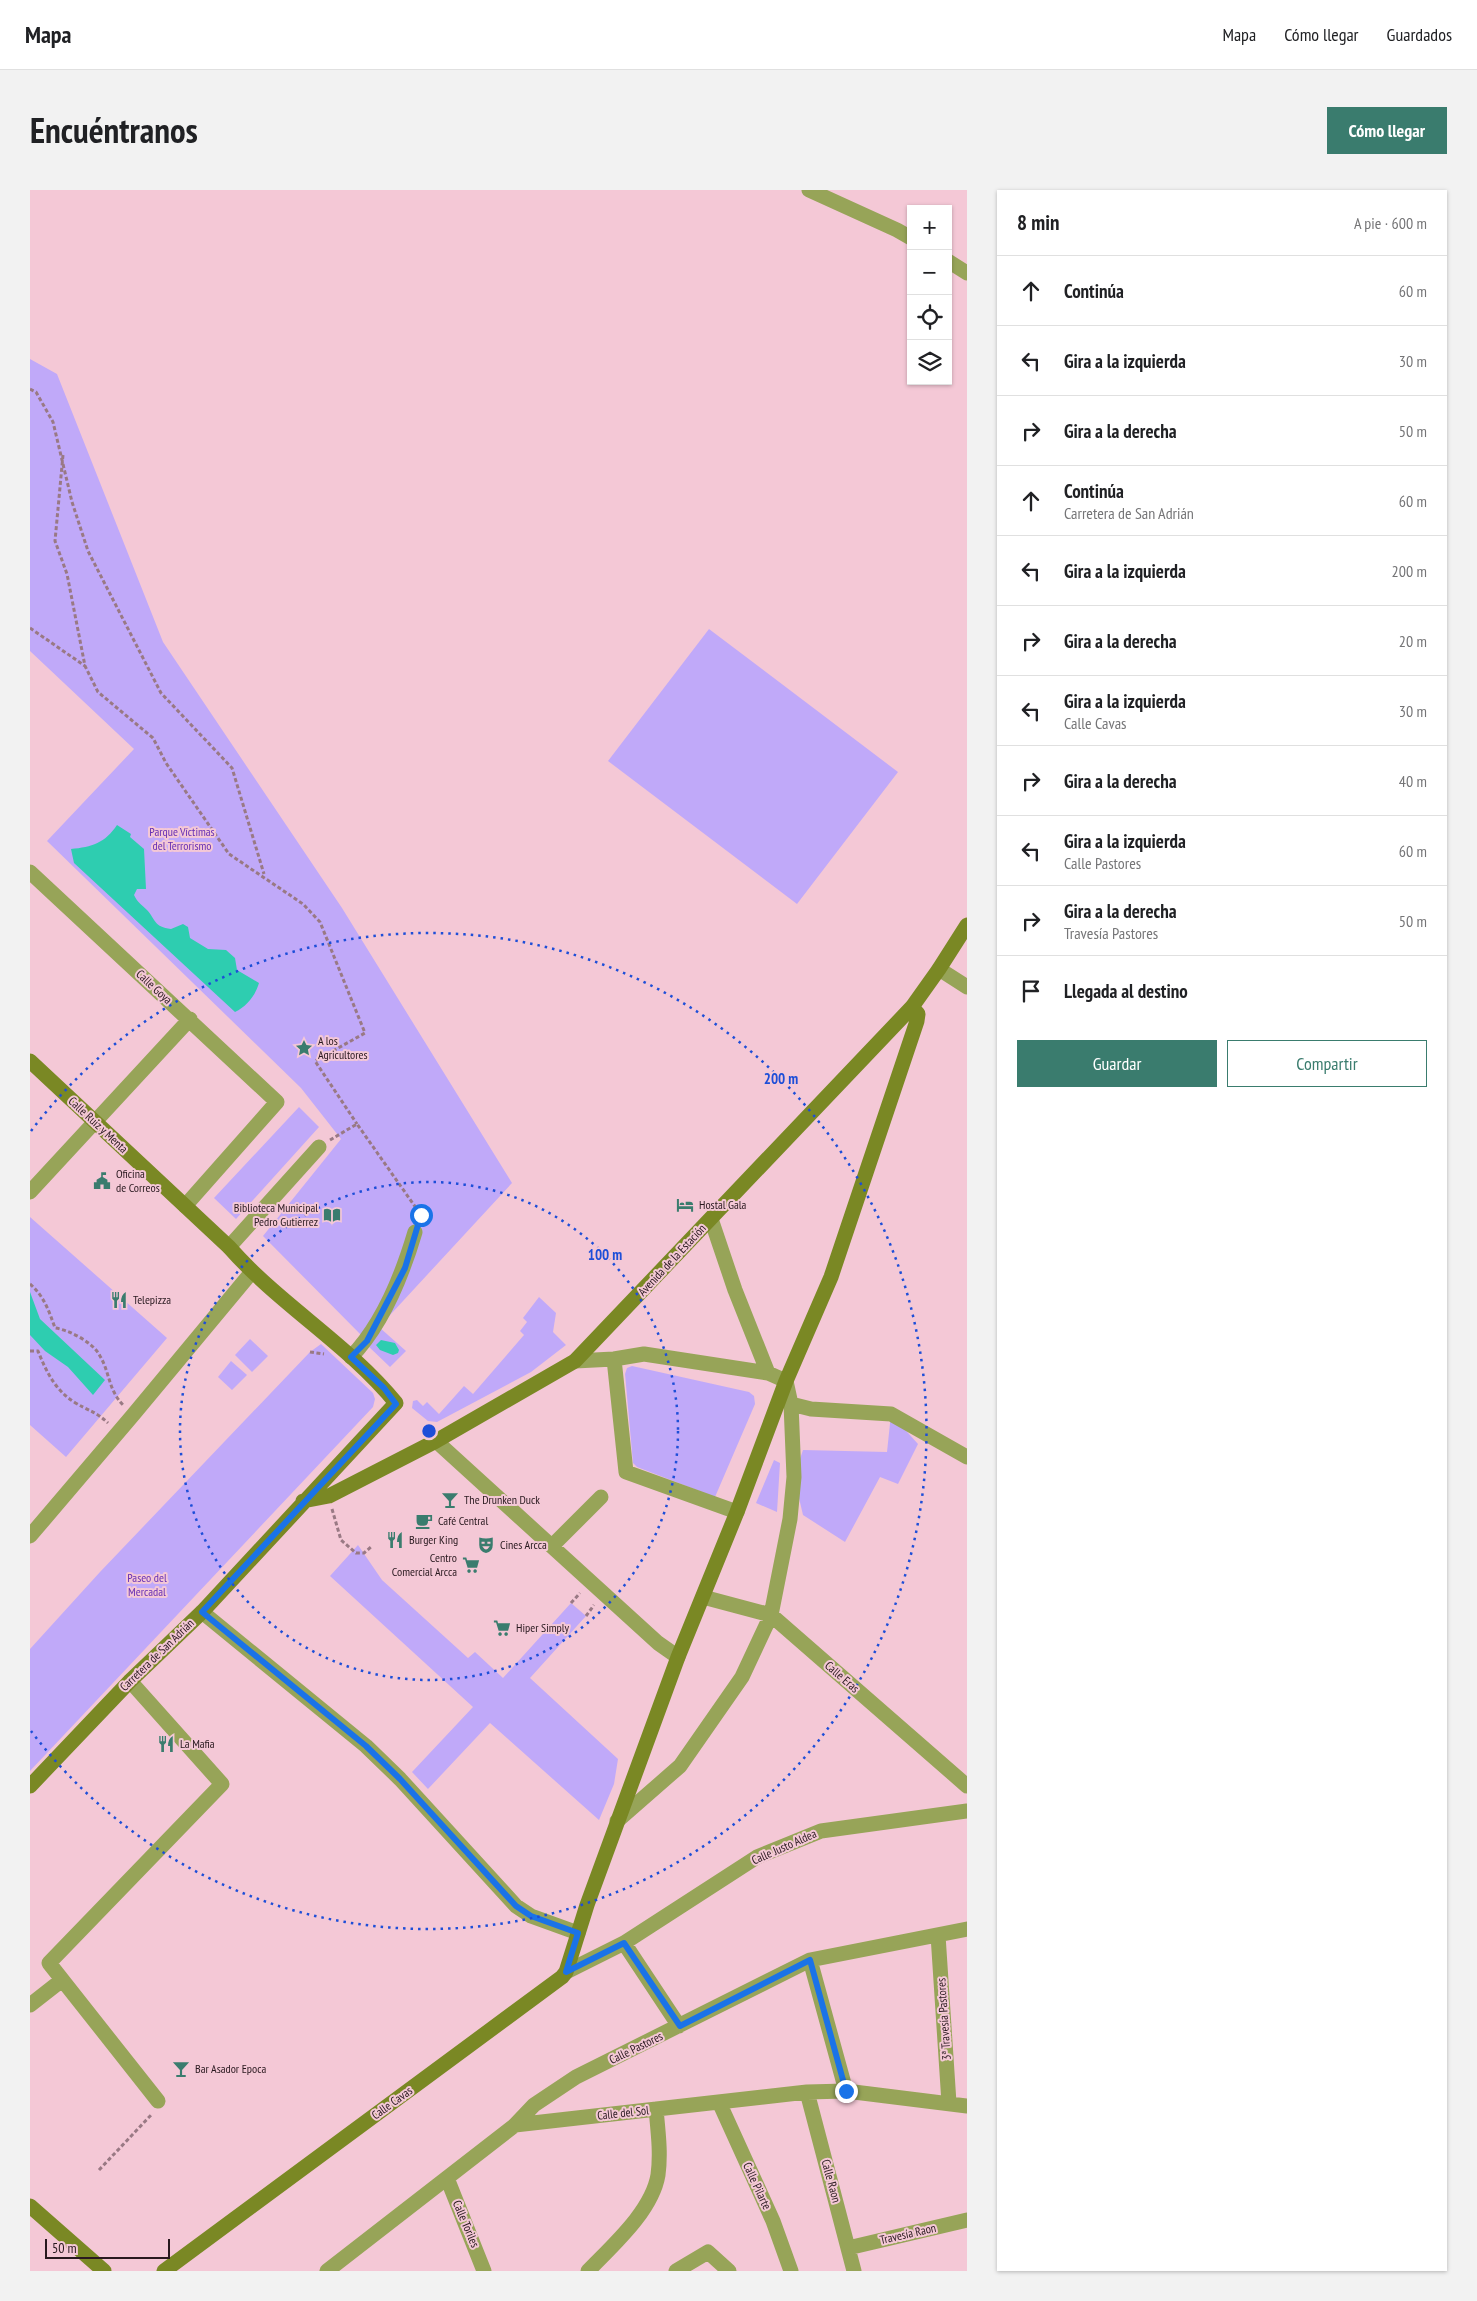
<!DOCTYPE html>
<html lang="es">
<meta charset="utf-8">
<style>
:root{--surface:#fff;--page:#f2f2f2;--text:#202124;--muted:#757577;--line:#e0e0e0;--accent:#3a7c6e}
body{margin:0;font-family:"PT Sans Narrow",sans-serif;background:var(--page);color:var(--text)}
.controls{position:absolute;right:15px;top:15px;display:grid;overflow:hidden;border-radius:0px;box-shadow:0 1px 4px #0004}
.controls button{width:45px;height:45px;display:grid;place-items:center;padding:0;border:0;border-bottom:1px solid var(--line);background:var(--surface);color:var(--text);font:25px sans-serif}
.scale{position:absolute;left:15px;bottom:12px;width:125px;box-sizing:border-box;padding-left:5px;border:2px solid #29191f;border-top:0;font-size:14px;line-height:18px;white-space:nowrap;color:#29191f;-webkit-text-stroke:4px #f4c8d6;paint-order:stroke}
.stop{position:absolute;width:15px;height:15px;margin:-11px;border:4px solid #1a73e8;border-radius:50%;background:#fff}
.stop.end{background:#1a73e8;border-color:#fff;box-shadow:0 1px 5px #0008}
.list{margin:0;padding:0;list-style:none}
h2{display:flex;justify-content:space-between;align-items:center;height:65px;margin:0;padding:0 20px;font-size:21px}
h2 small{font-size:16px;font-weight:400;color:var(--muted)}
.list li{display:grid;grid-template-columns:32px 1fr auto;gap:15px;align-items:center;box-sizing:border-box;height:70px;padding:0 20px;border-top:1px solid var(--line)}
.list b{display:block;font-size:19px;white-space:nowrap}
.list p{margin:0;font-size:16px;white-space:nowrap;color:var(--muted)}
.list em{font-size:16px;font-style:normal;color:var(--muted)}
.actions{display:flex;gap:10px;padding:15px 20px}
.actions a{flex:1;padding:11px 0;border:1px solid var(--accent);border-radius:0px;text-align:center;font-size:18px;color:var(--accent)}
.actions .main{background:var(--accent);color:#fff}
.icon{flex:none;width:28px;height:28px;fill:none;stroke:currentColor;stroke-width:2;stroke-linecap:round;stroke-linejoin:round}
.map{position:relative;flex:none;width:937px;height:2081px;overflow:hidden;border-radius:0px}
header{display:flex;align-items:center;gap:30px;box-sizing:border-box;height:70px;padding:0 25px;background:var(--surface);border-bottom:1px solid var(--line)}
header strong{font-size:24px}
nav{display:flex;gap:28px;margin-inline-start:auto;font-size:18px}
.intro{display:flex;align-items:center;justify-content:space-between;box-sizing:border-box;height:120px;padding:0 30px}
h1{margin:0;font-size:35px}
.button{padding:12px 22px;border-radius:0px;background:var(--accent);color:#fff;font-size:18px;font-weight:700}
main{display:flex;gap:30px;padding:0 30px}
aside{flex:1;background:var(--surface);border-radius:0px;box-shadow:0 1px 4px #0004}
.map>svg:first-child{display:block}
.green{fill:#c0a9f9}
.water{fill:#2ecdb0}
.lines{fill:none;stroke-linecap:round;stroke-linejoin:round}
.path{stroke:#997984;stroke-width:3;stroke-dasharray:4 2.5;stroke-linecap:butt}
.street{stroke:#97a458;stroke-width:15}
.secondary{stroke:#7a8824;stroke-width:15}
.route{stroke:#1a73e8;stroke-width:6}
.ring{fill:none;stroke:#1d4ed8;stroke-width:2.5;stroke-dasharray:2.5 5}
.labels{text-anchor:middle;stroke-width:4;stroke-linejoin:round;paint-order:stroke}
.park-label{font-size:12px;fill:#672fb4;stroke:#f4c8d6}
.street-label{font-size:12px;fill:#29191f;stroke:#f4c8d6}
.poi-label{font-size:12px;fill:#29191f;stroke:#f4c8d6;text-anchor:start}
.centre{fill:#1d4ed8;stroke:#f4c8d6;stroke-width:2.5}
.ring-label{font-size:15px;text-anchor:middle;font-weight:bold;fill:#1d4ed8;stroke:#f4c8d6;stroke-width:4;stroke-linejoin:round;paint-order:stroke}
</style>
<header>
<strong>Mapa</strong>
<nav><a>Mapa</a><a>Cómo llegar</a><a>Guardados</a></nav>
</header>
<div class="intro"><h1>Encuéntranos</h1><a class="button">Cómo llegar</a></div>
<main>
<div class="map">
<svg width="937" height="2081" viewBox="0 0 937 2081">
<rect width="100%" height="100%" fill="#f4c8d6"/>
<!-- green -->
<path class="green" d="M0,169L27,184L133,452L312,718L482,993L349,1137L376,1161L360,1177L336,1154L337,1151L233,1046L311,949L271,898L17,651L104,559L0,461Z
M679,439L868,582L767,714L578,571Z
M269,917L289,937L206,1029L184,1008Z
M0,1027L137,1148L36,1267L0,1235Z
M509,1107L526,1123L523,1142L536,1155L501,1182L407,1232L398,1231L382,1218L383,1211L387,1210L393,1216L397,1212L409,1224L434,1196L443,1204L494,1145L490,1141L497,1132L493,1128Z
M220,1149L238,1166L222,1182L205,1165Z
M291,1154L343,1203L345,1209L343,1217L0,1581V1459L70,1382L280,1162Z
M201,1171L217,1185L202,1200L188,1187Z
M602,1176L719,1202L724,1206L725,1214L685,1307L607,1277L603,1273L595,1184L597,1178Z
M861,1224L888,1254L868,1294L850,1287L815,1352L773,1325L764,1287L773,1260L857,1262Z
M744,1270L750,1273L747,1322L726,1313Z
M328,1355L352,1390L438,1468L445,1462L473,1488L541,1413L556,1426L500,1488L588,1569L584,1594L569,1630L460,1533L398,1599L382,1582L443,1517L300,1386Z"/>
<!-- water -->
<path class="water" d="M87,635L101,644L100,647L114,659L116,699H107L104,705C108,713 111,714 117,720C126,730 124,737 141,739L153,734L158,737L160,748L178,759L196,760L205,768L207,780L229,793C225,806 217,816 205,822L44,673L41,659C62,657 75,653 87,635Z
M0,1102L10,1129L75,1190L63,1205L38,1177L15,1161L0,1145Z
M351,1150L365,1153L369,1160L368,1163L363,1165L350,1160L346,1155Z"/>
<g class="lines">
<!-- path -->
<path class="path" d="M0,199L6,202L23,232L42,312L58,361L131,503L202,578L234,684
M33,265L25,351L37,384L55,476L68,502L123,548L136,573L199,664L273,714L290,732L335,843L285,871L327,934
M0,438L55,476
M300,950L327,934L391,1025L389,1030
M0,1094C14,1106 19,1121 25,1138C39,1140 63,1152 70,1166C80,1183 78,1199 93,1215
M0,1161H8C16,1181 25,1200 44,1212C58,1221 64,1220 78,1233
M280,1162L294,1164
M302,1319L311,1350L326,1363H334L341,1357
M541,1413L550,1403
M556,1426L564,1415
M69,1980L122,1924"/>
<!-- street -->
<path class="street" d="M779,0L867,40L881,48
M918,71L937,83
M0,682L247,912L155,1016
M909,779L937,797
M0,1002L160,829
M681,1029L705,1100L738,1183
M199,1057L289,957
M321,1167C353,1134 372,1086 385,1042
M584,1169L596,1282L707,1322
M545,1171L584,1169L614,1164L738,1183L756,1191L761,1214L764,1287L760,1329L741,1425L712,1487L650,1576L587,1631
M761,1214L781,1219L861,1224L937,1267
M406,1251L628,1453L648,1467
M0,1346L103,1225L221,1083
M523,1355L571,1307
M673,1407L741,1425L937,1596
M172,1422L336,1556L370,1589L486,1716L501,1726L548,1743
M100,1491L192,1594L19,1773L128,1911
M908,1745L919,1913
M594,1753L649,1836
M780,1770L816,1901
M536,1782L594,1753L727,1667L791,1641L937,1621
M0,1815L32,1790
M777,1902L824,2081
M689,1912L743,2031L761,2081
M485,1935L504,1915L546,1887L780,1770L937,1739
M417,1988L454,2081
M818,2058L937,2030
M297,2081L485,1935L777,1902L816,1901L937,1916
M558,2081C583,2055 622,2021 628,1985C631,1963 628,1941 626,1919
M646,2081L678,2062L699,2081"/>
<!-- secondary -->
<path class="secondary" d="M0,871L199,1057C250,1115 318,1154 366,1213L172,1422L100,1491L0,1596
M273,1311L299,1306L406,1251L545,1171L882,817L909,779L937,735
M0,2016L74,2081
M134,2081L532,1787L536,1782L557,1715L648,1467L707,1322L756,1191L801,1087L887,831L888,824L882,817"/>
</g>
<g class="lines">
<!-- route -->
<path class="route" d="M391,1025L375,1078L337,1151L321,1167L354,1198L366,1214L172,1422L336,1556L370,1589L486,1716L501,1726L548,1743L536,1782L594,1753L650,1836L780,1770L816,1901"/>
</g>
<!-- distance rings -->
<g class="ring">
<circle cx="399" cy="1241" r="249"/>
<path d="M1 941A498 498 0 1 1 1 1541"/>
</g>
<!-- icons -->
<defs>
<g id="sight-bare" transform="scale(1.35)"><path d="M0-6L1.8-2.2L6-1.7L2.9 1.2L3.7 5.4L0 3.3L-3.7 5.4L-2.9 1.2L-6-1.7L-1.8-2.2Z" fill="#3a7c6e" stroke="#f4c8d6" stroke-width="2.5" paint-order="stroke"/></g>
<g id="civic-bare" transform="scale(1.35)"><path d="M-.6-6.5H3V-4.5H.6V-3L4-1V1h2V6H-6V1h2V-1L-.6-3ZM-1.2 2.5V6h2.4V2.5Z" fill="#3a7c6e" stroke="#f4c8d6" stroke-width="2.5" paint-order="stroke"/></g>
<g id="hotel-bare" transform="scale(1.35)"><path d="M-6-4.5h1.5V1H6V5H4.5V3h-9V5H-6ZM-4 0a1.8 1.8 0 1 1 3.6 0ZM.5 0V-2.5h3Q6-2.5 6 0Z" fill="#3a7c6e" stroke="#f4c8d6" stroke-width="2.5" paint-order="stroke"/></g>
<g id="library-bare" transform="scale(1.35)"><path d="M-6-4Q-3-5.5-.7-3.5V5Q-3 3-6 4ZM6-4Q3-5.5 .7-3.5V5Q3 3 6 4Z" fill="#3a7c6e" stroke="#f4c8d6" stroke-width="2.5" paint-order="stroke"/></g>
<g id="restaurant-bare" transform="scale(1.35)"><path d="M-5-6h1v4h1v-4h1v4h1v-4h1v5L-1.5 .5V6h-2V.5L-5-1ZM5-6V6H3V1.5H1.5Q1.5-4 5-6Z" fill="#3a7c6e" stroke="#f4c8d6" stroke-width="2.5" paint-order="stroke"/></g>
<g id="bar-bare" transform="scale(1.35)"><path d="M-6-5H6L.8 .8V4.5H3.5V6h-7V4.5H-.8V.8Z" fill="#3a7c6e" stroke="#f4c8d6" stroke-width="2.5" paint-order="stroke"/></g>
<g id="cafe-bare" transform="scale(1.35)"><path d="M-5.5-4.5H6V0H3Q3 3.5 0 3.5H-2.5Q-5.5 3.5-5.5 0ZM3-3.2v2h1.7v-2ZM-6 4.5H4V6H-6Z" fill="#3a7c6e" stroke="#f4c8d6" stroke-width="2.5" paint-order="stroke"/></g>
<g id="theatre-bare" transform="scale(1.35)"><path d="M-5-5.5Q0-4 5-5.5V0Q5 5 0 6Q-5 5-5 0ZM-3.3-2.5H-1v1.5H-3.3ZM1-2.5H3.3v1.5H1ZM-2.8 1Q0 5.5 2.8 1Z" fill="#3a7c6e" stroke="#f4c8d6" stroke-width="2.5" paint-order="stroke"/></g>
<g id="supermarket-bare" transform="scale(1.35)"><path d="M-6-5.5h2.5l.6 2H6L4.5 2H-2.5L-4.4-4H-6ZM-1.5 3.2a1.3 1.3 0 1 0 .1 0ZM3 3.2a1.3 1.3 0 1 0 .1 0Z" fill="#3a7c6e" stroke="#f4c8d6" stroke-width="2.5" paint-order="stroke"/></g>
</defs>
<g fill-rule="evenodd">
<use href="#sight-bare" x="274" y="858"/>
<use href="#civic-bare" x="72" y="991"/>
<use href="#hotel-bare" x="655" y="1015"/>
<use href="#library-bare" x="302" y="1025"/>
<use href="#restaurant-bare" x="89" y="1110"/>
<use href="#bar-bare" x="420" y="1310"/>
<use href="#cafe-bare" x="394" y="1331"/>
<use href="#restaurant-bare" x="365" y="1350"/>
<use href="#theatre-bare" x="456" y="1355"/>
<use href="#supermarket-bare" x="441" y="1375"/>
<use href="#supermarket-bare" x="472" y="1438"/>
<use href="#restaurant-bare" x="136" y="1554"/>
<use href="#bar-bare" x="151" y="1879"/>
</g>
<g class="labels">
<!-- park labels -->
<g class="park-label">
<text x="152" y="646">Parque Víctimas<tspan x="152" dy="14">del Terrorismo</tspan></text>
<text x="117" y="1392">Paseo del<tspan x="117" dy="14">Mercadal</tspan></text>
</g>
<!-- street labels -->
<g class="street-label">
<text transform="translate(124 797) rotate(43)" y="4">Calle Goya</text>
<text transform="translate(68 935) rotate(43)" y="4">Calle Ruiz y Menta</text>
<text transform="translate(642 1070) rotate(-47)" y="4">Avenida de la Estación</text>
<text transform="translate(127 1465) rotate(-44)" y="4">Carretera de San Adrián</text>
<text transform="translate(812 1487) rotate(41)" y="4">Calle Eras</text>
<text transform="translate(754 1657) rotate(-24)" y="4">Calle Justo Aldea</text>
<text transform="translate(914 1829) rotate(-94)" y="4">3ª Travesía Pastores</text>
<text transform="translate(606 1858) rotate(-26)" y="4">Calle Pastores</text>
<text transform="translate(362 1913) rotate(-36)" y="4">Calle Cavas</text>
<text transform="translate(593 1923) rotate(-6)" y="4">Calle del Sol</text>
<text transform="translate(801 1991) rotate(75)" y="4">Calle Raon</text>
<text transform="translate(727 1996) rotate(65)" y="4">Calle Pilarte</text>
<text transform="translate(436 2034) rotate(67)" y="4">Calle Toriles</text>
<text transform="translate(878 2044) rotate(-13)" y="4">Travesía Raon</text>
</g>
<!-- poi labels -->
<g class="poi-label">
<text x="288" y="855">A los<tspan x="288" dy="14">Agricultores</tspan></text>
<text x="86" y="988">Oficina<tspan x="86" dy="14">de Correos</tspan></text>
<text x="669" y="1019">Hostal Gala</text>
<text x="288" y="1022" text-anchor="end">Biblioteca Municipal<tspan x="288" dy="14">Pedro Gutierrez</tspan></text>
<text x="103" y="1114">Telepizza</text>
<text x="434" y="1314">The Drunken Duck</text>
<text x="408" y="1335">Café Central</text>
<text x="379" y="1354">Burger King</text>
<text x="470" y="1359">Cines Arcca</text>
<text x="427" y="1372" text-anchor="end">Centro<tspan x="427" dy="14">Comercial Arcca</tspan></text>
<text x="486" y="1442">Hiper Simply</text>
<text x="150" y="1558">La Mafia</text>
<text x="165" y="1883">Bar Asador Epoca</text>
</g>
</g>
<circle cx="399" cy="1241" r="8" class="centre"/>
<g class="ring-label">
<text x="751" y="894">200 m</text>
<text x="575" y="1070">100 m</text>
</g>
</svg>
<div class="controls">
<button>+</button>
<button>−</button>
<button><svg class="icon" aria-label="locate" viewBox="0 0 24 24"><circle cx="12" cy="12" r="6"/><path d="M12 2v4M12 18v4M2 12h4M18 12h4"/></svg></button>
<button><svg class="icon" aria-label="layers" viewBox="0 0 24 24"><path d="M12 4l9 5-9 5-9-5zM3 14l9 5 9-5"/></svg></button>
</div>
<div class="scale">50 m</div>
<div class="stop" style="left:391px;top:1025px"></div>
<div class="stop end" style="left:816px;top:1901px"></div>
</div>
<aside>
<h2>8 min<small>A pie · 600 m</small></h2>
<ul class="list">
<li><svg class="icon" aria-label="ahead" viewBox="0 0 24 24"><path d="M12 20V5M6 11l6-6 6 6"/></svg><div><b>Continúa</b></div><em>60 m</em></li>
<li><svg class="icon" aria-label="left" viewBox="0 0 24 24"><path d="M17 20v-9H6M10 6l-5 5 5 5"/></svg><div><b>Gira a la izquierda</b></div><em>30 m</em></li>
<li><svg class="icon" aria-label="right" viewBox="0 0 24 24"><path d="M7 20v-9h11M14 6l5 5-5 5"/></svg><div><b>Gira a la derecha</b></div><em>50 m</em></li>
<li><svg class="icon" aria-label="ahead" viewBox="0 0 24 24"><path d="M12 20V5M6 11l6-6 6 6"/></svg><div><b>Continúa</b><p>Carretera de San Adrián</p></div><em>60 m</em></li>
<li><svg class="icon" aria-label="left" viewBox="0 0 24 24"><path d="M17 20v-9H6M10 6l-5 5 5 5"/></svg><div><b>Gira a la izquierda</b></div><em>200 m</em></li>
<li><svg class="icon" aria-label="right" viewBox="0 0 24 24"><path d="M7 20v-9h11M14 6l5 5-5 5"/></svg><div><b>Gira a la derecha</b></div><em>20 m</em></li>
<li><svg class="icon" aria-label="left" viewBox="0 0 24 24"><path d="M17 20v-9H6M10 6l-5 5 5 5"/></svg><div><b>Gira a la izquierda</b><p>Calle Cavas</p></div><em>30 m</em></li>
<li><svg class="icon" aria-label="right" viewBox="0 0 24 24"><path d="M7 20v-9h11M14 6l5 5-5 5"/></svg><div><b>Gira a la derecha</b></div><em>40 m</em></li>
<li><svg class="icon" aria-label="left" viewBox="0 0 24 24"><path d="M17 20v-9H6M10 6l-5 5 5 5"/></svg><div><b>Gira a la izquierda</b><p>Calle Pastores</p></div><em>60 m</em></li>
<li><svg class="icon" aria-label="right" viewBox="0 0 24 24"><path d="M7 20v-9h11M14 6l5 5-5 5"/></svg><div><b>Gira a la derecha</b><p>Travesía Pastores</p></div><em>50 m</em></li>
<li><svg class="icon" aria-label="arrive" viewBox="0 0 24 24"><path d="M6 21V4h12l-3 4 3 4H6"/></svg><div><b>Llegada al destino</b></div></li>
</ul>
<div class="actions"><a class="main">Guardar</a><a>Compartir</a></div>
</aside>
</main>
